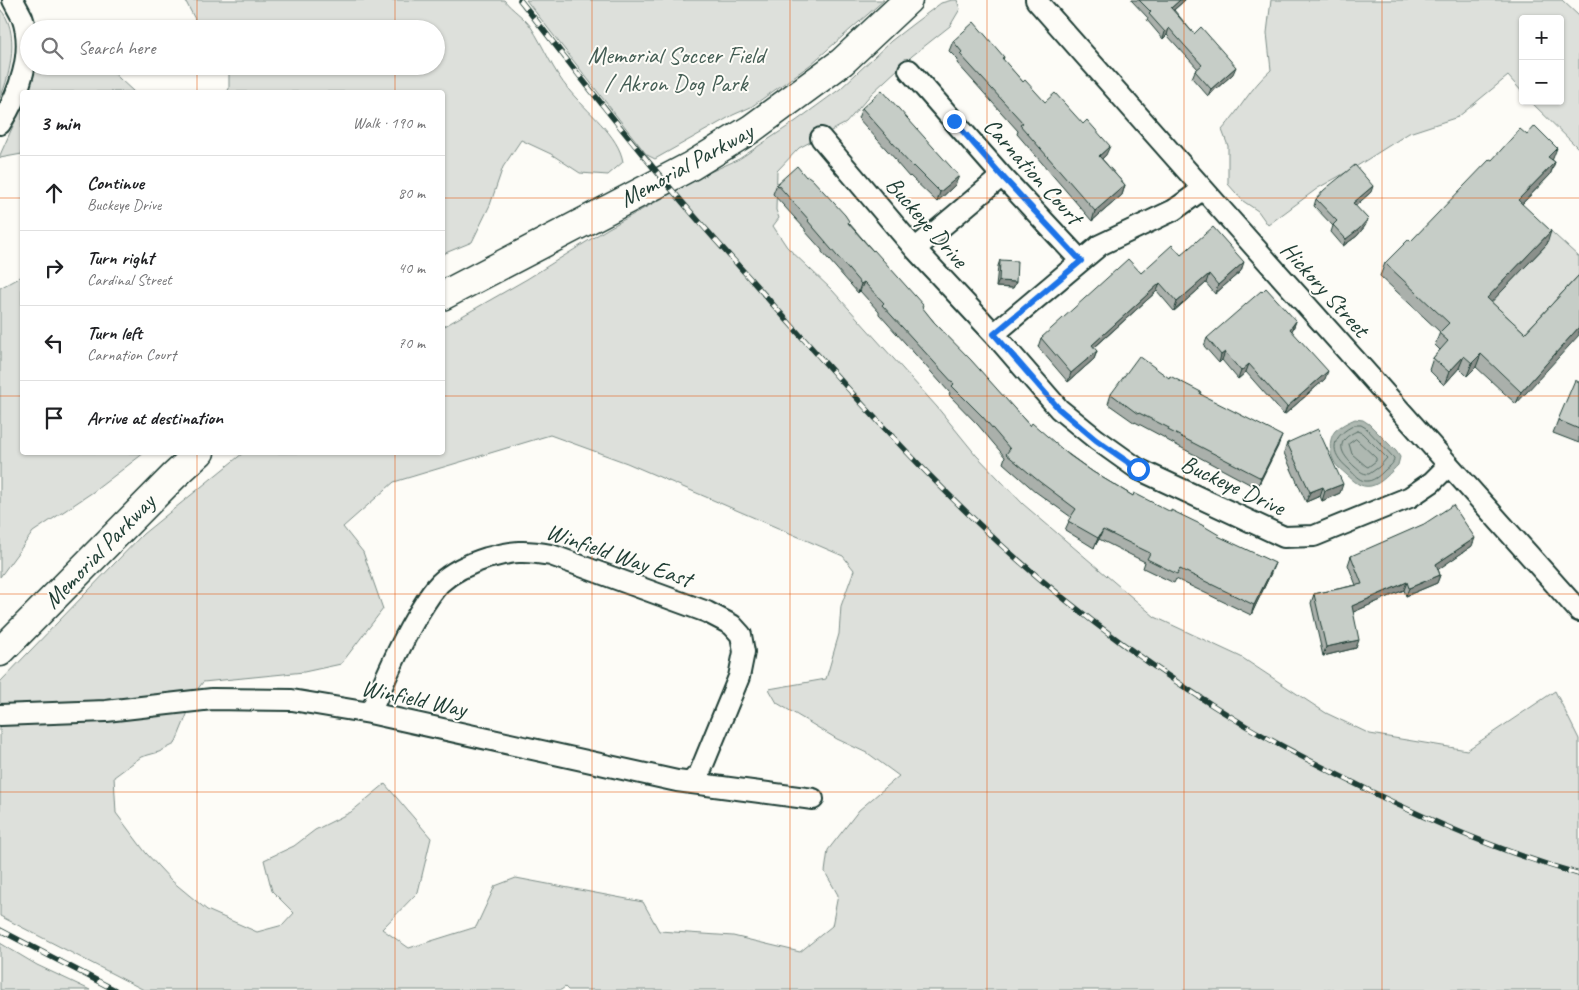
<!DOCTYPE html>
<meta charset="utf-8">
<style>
:root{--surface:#fff;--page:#f6f6f6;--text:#202124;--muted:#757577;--line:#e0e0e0}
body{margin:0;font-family:Caveat,sans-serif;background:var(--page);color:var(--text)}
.controls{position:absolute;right:15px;top:15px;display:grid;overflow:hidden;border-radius:5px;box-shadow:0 1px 4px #0004}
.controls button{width:45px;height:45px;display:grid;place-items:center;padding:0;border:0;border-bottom:1px solid var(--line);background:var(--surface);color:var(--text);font:25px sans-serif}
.stop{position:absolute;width:15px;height:15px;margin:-11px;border:4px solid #1a73e8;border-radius:50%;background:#fff}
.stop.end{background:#1a73e8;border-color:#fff;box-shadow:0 1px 5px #0008}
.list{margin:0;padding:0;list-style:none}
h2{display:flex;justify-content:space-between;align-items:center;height:65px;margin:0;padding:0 20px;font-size:21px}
h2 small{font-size:16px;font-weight:400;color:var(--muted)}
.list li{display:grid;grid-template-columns:32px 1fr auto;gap:15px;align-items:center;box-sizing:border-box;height:75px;padding:0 20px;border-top:1px solid var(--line)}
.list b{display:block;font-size:19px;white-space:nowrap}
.list p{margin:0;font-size:16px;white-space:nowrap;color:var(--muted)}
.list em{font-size:16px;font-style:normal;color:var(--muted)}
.icon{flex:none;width:28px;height:28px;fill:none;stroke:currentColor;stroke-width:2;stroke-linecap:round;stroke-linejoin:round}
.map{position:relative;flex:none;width:1579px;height:990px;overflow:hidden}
.search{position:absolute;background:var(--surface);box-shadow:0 1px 4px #0004;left:20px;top:20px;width:425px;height:55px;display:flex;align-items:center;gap:12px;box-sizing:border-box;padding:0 18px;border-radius:28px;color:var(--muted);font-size:19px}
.panel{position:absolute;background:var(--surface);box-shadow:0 1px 4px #0004;left:20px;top:90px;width:425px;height:365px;border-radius:5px}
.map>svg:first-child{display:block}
.green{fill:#dde0db;stroke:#7e8e88;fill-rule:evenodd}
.water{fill:#aeb8b1;stroke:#75877f}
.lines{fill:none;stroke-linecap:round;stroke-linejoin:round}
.shore{stroke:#586e66;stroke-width:1}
.street-casing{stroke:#1f3d34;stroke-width:24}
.secondary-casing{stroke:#1f3d34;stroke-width:31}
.street{stroke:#fdfcf7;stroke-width:20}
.secondary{stroke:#fdfcf7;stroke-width:28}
.rail-casing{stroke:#1f3d34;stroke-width:5.5}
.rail{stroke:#fdfcf7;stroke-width:4;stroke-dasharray:11;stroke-linecap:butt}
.wall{fill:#aab0ab;stroke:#1f3d34}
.shaded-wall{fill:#8b908b;stroke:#1f3d34}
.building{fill:#c6cdc7;stroke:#1f3d34}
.route{stroke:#1a73e8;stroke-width:6}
.grid{fill:none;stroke:#e8590c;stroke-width:1;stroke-opacity:0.55}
.labels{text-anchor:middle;stroke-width:4;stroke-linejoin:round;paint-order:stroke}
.park-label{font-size:24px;fill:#455e55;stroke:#fdfcf7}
.street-label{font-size:24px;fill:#1f3d34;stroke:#fdfcf7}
</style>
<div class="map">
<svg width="1579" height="990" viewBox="0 0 1579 990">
<rect width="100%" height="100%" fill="#fdfcf7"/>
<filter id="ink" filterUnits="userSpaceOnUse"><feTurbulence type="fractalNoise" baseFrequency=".02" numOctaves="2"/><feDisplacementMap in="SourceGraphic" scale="10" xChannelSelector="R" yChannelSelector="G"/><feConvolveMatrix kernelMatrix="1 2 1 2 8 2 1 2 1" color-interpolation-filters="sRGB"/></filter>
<g filter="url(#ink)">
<!-- green -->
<path class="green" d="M185,0H504C512,10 524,17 531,27C544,47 553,71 569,90C586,111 619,135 623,162L608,175L580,173L551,154L521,140L503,167L490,205L472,242L443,254L442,92H226L229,89V66H436V29H200Z
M526,0H884L810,65L751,107L733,115L655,159L647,155Z
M952,0H957L960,9L950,26L912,56L872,93L846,123L799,148L777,171L776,210L779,218L773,226L787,247L832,290L937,407L976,455L1023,504L1155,617L1241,657L1326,713L1370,734L1467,750L1555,691L1579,739V990H568L565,987L561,990H144L0,916V682L143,534L243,453L442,452L443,327L527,279L607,229L708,173L739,159L796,121L840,89L891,41L913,24L941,3ZM550,435L627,463L843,556L854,570L841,606L839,634L826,679L769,689L777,703L837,739L869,754L899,776L859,810L828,850L825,872L838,895L832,926L800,952L733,936L659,931L643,902L516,878L495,886L476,927L409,948L382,929L418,892L431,838L385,784L351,812L315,830L294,846L264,860L272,891L294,913L283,925L257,932L207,910L172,881L146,853L116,813L114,777L141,757L159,752L175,744L197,690L203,682L304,672L341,664L383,609L363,552L343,527L394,482Z
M1271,0H1562L1579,16V149L1530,101H1560V19H1523V93L1508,76L1458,117L1409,133L1354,168L1318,188L1268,225L1258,211L1243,201L1228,184V146L1222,130C1240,110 1250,88 1271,70L1267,33Z
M0,9C20,30 11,74 0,98Z
M35,66H106L134,92H29Z
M22,106V154L0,158V155Z
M1531,213L1579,257V283L1520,345L1483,311Z
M22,276V452L144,453L93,492L33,532L0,577V288Z
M0,943L37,965L90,990H0Z"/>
<!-- water -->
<path class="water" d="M1355,419L1363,420L1369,424L1396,451L1400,457L1398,465C1391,472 1381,484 1371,486C1360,488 1354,481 1347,475C1344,472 1341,470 1338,467C1330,459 1327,441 1335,431C1340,426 1348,422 1355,419Z"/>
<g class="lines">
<!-- shore -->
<path class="shore" d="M1355,425H1361L1366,428L1394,458C1394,464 1390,466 1385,470C1380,475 1373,482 1365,481C1358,480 1354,474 1349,469C1328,452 1331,436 1355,425Z
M1357,431L1362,433L1387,458L1379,467L1369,474C1362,474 1360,471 1355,467C1340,453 1334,441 1357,431Z
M1356,439L1376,458V461L1368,467L1366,466L1352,454L1349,444Z"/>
<!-- street casing -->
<g class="street-casing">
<path id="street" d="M1036,0L1259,252L1579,611
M909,70L1002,176L1081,261
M0,124C19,95 35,52 22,17C19,11 16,6 13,0
M821,138L915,249L994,334L1059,409L1096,439L1138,469L1284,537L1314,536L1410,497L1432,482L1449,465
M915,249L1002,176
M994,334L1100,245L1174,210L1203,189
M370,713C386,678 400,643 420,611C426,601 432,591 440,583C453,571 471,563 487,558C513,551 524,550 551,555L707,612L732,625L741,635L744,652L739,677L700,772L691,782
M0,715L106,711L212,699L292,700L370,713L677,781L813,799"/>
</g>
<!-- secondary casing -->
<g class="secondary-casing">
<path id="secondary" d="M442,296L691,166L751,129L842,62L908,0
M0,652L174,476L200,452"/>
</g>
<!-- street -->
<use href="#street" class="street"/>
<!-- secondary -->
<use href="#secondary" class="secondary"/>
<!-- rail casing -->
<g class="rail-casing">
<path id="rail" d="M520,0C572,66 623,133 678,197C710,235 744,271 776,308C847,388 919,469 998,542C1074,611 1158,673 1246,726C1280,746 1316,764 1352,782C1424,819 1501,852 1579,874
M0,930L115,990"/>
</g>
<!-- rail -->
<use href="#rail" class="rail"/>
</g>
<!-- wall -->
<path class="wall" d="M1131,0H1185L1174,10L1194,34L1233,74L1208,96L1192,78L1195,71L1198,69L1167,35L1163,39L1147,20L1148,18Z
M953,41L1004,57L1003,60L1023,82L1045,102L1106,155L1102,159L1125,185L1122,195L1092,221L1017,134L1018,131L957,63L958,60L949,51Z
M862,108L955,185L937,202L910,176L909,177L896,162V160L858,118Z
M1492,160H1552L1555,162L1550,175L1522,204L1547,244L1491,302L1525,333L1579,275L1516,404L1476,367L1467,376L1459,368L1444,385L1429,370L1433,358L1440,350L1435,345L1440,332L1380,276L1385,263L1411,241Z
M777,184L849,223L934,322L1030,426L1093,472L1133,496L1218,536L1271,573L1251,615L1176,579L1174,583L1143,568L1145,562L1099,539L1094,548L1065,530L1071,517L1036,492L1003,463L1005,457L978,425L949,395L950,393L879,314V312L860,291L858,293L822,252V250L805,231V229L773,194Z
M1371,192L1355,206L1368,219L1365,226L1357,236L1343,246L1331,232L1333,226L1314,206L1316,199Z
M1181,255L1241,271L1215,294L1206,283L1174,311L1157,291L1094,348L1097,351L1094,359L1068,382L1038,347L1041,338L1141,273Z
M1000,260L1016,282L1013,288L996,287L998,266Z
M1296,321L1292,331L1325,379L1284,415L1246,372L1238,379L1222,360L1219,363L1204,346L1207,338Z
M1169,378L1200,394L1278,446L1257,488L1165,439V438L1135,422V423L1108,404L1111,394Z
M1579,382V443L1553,433L1558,420Z
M1287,443L1340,493L1322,501L1320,496L1306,502L1284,453Z
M1472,546L1438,569L1440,575L1437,583L1406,596L1404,590L1353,612L1356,648L1323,656L1311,603L1314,594L1356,585L1348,565L1351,556Z"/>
<!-- shaded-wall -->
<path class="shaded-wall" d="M1180,0H1185L1169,14L1171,8Z
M1169,28L1167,35L1163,39L1165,32Z
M1236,67L1233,74L1208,96L1211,89Z
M1110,146L1106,155L1095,165L1099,156Z
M1557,148L1552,161L1548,157Z
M1555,162L1550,175L1514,212L1518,200Z
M959,176L955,185L937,202L940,192Z
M1125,185L1122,195L1092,221L1095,211Z
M1373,186L1371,192L1351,210L1353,203Z
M1368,219L1365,226L1357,236L1343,246L1346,239Z
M1551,231L1547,244L1483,311L1487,298Z
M1244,262L1241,271L1215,294L1218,285Z
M1209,274L1206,283L1174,311L1177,302Z
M999,281L1016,282L1013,288L996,287Z
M864,282L860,291L858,293L861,284Z
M1160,283L1157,291L1088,353L1092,345Z
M1296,321L1293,329L1287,336L1290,329Z
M1579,327V335L1516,404L1521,392Z
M1097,351L1094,359L1068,382L1071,373Z
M1225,352L1222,360L1219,363L1221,355Z
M1481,354L1476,367L1467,376L1472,363Z
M1464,356L1459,368L1444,385L1449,372Z
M1249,364L1246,372L1238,379L1241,371Z
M1328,371L1325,379L1284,415L1287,407Z
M1282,436L1278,446L1257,488L1261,478Z
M1343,484L1340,493L1322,501L1325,491Z
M1323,487L1320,496L1306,502L1310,492Z
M1103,530L1099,539L1094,548L1098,538Z
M1475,538L1472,546L1433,573L1436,564Z
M1275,563L1271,573L1251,615L1254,605Z
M1440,575L1437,583L1406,596L1409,588Z
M1407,582L1404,590L1349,614L1352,606Z
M1359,640L1356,648L1323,656L1326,647Z"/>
<!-- building -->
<path class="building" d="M1139,0H1180L1171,8L1194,34L1201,27L1236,67L1211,89L1195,71L1202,65L1169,28L1165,32L1149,14L1151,12Z
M974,22L1004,57L1002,58L1023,82L1025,80L1045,102L1055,93L1083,124L1087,120L1110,146L1099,156L1125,185L1095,211L1020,125L1023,123L960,54L962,52L953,41Z
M882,90L959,176L940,192L914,166L913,167L899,152L900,151L862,108Z
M1535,126L1557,148L1548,157L1555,162L1518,200L1551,231L1487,298L1525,333L1579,275V327L1521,392L1481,354L1472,363L1464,356L1449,372L1433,358L1448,341L1439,333L1449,323L1385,263L1408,240L1411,241L1490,159L1492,160L1520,129L1527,135Z
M1355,165L1373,186L1353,203L1368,219L1359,229L1346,239L1333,225L1337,221L1316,199L1324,190Z
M797,166L806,177L808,176L812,179L845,215L849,221L848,223L863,240L873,251L874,250L923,305L922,307L934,322L971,360L1030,426L1032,423L1069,455L1093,472L1133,496L1134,493L1171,512V510L1202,525L1219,535L1218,536L1275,563L1254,605L1180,569L1177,574L1147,559L1150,553L1103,530L1098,538L1068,521L1076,509L1040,482L1006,454L1010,449L982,416L952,386L954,384L882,305L884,303L864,282L861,284L825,242H826L808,221L809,220L777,184Z
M1213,227L1244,262L1218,285L1209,274L1177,302L1160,283L1092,345L1097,351L1071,373L1041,338L1128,259L1141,273L1172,245L1181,255Z
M1000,260L1017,261L1016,282L999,281Z
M1266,288L1296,321L1290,329L1328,371L1287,407L1249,364L1241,371L1225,352L1221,355L1207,338L1261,291L1262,292Z
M1139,356L1169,378L1170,376L1201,392L1200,394L1282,436L1261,478L1168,430L1169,428L1139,413L1138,414L1111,394Z
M1575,380L1579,382V429L1558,420Z
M1318,429L1343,484L1325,491L1323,487L1310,492L1287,443Z
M1453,505L1475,538L1436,564L1440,575L1409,588L1407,582L1352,606L1359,640L1326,647L1314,594L1362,584L1351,556L1424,524Z"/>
</g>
<g class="lines" filter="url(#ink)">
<!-- route -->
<path class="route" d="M954,121L1002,176L1081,261L994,334L1059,409L1096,440L1138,469"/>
</g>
<!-- grid -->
<path class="grid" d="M197,0V29M395,0V29M592,0V990M790,0V990M987,0V990M1184,0V990M1382,0V990M197,66V92M395,66V92M0,198H22M442,198H1579M0,396H22M442,396H1579M197,452V990M395,452V990M0,594H1579M0,792H1579"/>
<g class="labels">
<!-- park labels -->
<g class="park-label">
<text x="676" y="63">Memorial Soccer Field<tspan x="676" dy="28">/ Akron Dog Park</tspan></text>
</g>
<!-- street labels -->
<g class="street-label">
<text transform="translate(686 165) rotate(-29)" y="8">Memorial Parkway</text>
<text transform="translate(1033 171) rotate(48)" y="8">Carnation Court</text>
<text transform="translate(927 222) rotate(49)" y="8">Buckeye Drive</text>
<text transform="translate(1325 289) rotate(48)" y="8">Hickory Street</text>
<text transform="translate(1233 485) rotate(25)" y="8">Buckeye Drive</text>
<text transform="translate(99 551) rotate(-46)" y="8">Memorial Parkway</text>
<text transform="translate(619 555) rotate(19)" y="8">Winfield Way East</text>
<text transform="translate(414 698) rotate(12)" y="8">Winfield Way</text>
</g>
</g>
</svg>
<div class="controls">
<button>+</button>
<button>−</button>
</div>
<div class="stop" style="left:1138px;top:469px"></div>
<div class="stop end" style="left:954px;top:121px"></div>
<div class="search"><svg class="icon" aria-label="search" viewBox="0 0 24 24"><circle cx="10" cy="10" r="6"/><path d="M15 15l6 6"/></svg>Search here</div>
<section class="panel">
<h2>3 min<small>Walk · 190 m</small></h2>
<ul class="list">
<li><svg class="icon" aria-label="ahead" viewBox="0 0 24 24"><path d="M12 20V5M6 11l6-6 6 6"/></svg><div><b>Continue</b><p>Buckeye Drive</p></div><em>80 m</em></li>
<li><svg class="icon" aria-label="right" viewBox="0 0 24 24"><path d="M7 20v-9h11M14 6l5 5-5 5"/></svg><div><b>Turn right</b><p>Cardinal Street</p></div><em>40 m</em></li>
<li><svg class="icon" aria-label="left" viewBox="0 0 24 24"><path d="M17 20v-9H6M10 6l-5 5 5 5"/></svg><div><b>Turn left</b><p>Carnation Court</p></div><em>70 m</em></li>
<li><svg class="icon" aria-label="arrive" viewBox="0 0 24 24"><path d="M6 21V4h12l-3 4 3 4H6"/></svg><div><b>Arrive at destination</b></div></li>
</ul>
</section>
</div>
